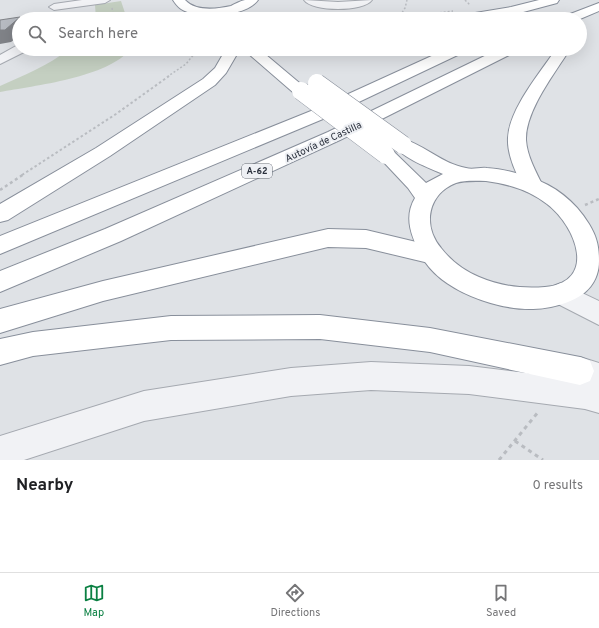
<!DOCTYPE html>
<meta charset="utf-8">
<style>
:root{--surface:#fff;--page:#f2f2f2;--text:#202124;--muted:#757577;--line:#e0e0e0;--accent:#0b8043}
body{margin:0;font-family:Overpass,sans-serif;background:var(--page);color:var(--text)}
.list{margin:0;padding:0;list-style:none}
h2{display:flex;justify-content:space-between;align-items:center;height:52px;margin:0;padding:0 16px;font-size:17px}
h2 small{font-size:13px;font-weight:400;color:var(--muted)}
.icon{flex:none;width:22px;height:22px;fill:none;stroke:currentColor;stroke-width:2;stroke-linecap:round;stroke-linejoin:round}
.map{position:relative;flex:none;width:599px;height:460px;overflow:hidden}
.search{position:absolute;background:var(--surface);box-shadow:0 4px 16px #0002;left:12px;right:12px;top:12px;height:44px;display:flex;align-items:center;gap:10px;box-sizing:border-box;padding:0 14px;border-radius:22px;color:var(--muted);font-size:15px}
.sheet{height:112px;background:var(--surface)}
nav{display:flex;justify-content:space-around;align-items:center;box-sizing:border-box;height:56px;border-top:1px solid var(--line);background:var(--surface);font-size:11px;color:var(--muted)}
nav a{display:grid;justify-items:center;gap:2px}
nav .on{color:var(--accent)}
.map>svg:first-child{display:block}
.green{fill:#c4cfc1}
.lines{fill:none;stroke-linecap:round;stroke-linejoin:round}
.minor-casing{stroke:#a5a9b0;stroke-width:2}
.tertiary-casing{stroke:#a5a9b0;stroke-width:2}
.trunk-casing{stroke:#888f9b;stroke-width:2}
.motorway-casing{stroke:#888f9b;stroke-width:2}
.path-far3{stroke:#b9bcc1;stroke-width:1.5;stroke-dasharray:2 2;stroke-linecap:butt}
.path-far2{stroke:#b9bcc1;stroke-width:2;stroke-dasharray:2.5 2.5;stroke-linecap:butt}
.path-far1{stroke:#b9bcc1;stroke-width:2.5;stroke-dasharray:3 3;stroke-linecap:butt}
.path{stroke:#b9bcc1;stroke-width:3;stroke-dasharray:4 4;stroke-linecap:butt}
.minor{fill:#f1f2f5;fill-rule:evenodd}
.tertiary{fill:#f1f2f5;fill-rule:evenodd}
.trunk{fill:#fff;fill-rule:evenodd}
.motorway{fill:#fff;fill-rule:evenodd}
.trunk-bridge-casing{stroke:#888f9b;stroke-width:19;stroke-linecap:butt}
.trunk-bridge{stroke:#fff;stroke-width:18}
.shaded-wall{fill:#808388}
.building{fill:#b7bbc2;stroke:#808388}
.labels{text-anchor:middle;stroke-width:4;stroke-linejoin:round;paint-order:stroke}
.shield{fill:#eef0f4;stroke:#656a73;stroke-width:1}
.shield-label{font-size:9px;font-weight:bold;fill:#2a303c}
.street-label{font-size:10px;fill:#2a303c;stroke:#eef0f4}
</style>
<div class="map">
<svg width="599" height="460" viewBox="0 0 599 460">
<rect width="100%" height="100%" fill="#dfe2e6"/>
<!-- green -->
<path class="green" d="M121,1L127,19H96L95,5Z
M69,49H130C110,77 33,86 0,92V86C24,75 48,66 69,49Z"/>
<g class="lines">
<!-- minor casing -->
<g class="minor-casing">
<path id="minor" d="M82,0H110L105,3L54,10L49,7L54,4Z
M16,46H19V49H26L24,52L0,64V55Z"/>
</g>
<!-- tertiary casing -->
<g class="tertiary-casing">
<path id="tertiary" d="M304,0L338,2L372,0C364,12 312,12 304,0Z
M561,283L599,301V325L552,301L549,294L552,287Z
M580,357L599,363V413L585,409L469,394L371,390L291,396L144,421L24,460H0V436L144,391L291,368L371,362L469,366L569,378L566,371L570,361Z"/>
</g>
<!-- trunk casing -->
<g class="trunk-casing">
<path id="trunk" d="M173,0H185C196,12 217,9 231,6C235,4 240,1 245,0C249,0 254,0 258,0C246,17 198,20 181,9C178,7 175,3 173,0Z
M243,49H259L309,91L307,94L301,96L295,94Z
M403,139C424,145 443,164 466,168C473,170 480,167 487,168C501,169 515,172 529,177C554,185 575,201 589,224C597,237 599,247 599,261C599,281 587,295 568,302C557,306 545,309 533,309C497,310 441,291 422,257C412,238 403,218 415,198L408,188L377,155L379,151L386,149L393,151L426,183L443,174C429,168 402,158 394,145L397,141ZM486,181C509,184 529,190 547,204C576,226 598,282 545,287C522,289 500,286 479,277C465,271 451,261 441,248C422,225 428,194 456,183C465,180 476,181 486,181Z"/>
</g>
<!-- motorway casing -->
<g class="motorway-casing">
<path id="motorway" d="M539,0H559L557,3L512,15L486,19H457L458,16L463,15L511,7Z
M599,3V11L580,19H564L565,16Z
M226,49H240L226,73L215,85L110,156L8,220L0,222V204L96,148L203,79L215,68Z
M447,49H466L464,52L323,119L0,254V236L311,111Z
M499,49H517L515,52L340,140L121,241L0,292V271L105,229L328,132Z
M556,49H570C555,73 525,111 526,140C527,156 536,172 543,186L540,191L533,193L526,191C517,177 507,155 508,138C509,109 540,73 556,49Z
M328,229L366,230L433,246L441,249L445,255L441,261L433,264L366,248L328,247L103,301L0,333V309L103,281Z
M320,315L430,328L580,357L590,361L594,371L590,381L580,385L430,352L320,339L171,340L33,356L0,365V339L33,332L171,316Z"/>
</g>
<!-- path-far3 -->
<path class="path-far3" d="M465,0L470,5
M112,8L114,19
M356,14L360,19
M400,16L405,8L407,0
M368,19L417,16L453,11
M95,55L102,49
M167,77L186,64L198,49"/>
<!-- path-far2 -->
<path class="path-far2" d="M22,175L116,114L169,76"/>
<!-- path-far1 -->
<path class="path-far1" d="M0,190L24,174
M585,205L599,199"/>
<!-- path -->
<path class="path" d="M515,441L543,460
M499,460L539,411"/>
<!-- minor -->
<use href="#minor" class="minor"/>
<!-- tertiary -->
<use href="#tertiary" class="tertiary"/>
<!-- trunk -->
<use href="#trunk" class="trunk"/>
<!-- motorway -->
<use href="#motorway" class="motorway"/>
<!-- trunk-bridge casing -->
<g class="trunk-bridge-casing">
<path id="trunk-bridge" d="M317,83L403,145
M301,91L386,155"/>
</g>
<!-- trunk-bridge -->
<use href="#trunk-bridge" class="trunk-bridge"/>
</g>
<!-- shaded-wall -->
<path class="shaded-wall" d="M20,17L21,19H19V36L11,42L0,44V30Z"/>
<!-- building -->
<path class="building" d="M20,17L5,30H0V20Z"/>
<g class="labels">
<!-- shield labels -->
<rect class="shield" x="242" y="164" width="30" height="14" rx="3"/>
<g class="shield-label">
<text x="257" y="174">A-62</text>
</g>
<!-- street labels -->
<g class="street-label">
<text transform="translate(323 141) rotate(-25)" y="4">Autovía de Castilla</text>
</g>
</g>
</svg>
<div class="search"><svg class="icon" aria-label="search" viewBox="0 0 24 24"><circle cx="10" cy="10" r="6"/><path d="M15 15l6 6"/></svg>Search here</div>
</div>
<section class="sheet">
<h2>Nearby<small>0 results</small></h2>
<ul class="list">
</ul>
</section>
<nav>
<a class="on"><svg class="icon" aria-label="map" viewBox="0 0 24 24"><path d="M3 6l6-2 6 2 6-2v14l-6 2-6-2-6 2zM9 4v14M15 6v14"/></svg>Map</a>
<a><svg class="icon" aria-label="directions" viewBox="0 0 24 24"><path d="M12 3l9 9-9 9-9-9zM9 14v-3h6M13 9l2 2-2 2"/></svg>Directions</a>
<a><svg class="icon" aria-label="saved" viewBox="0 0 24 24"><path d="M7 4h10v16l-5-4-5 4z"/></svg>Saved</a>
</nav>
